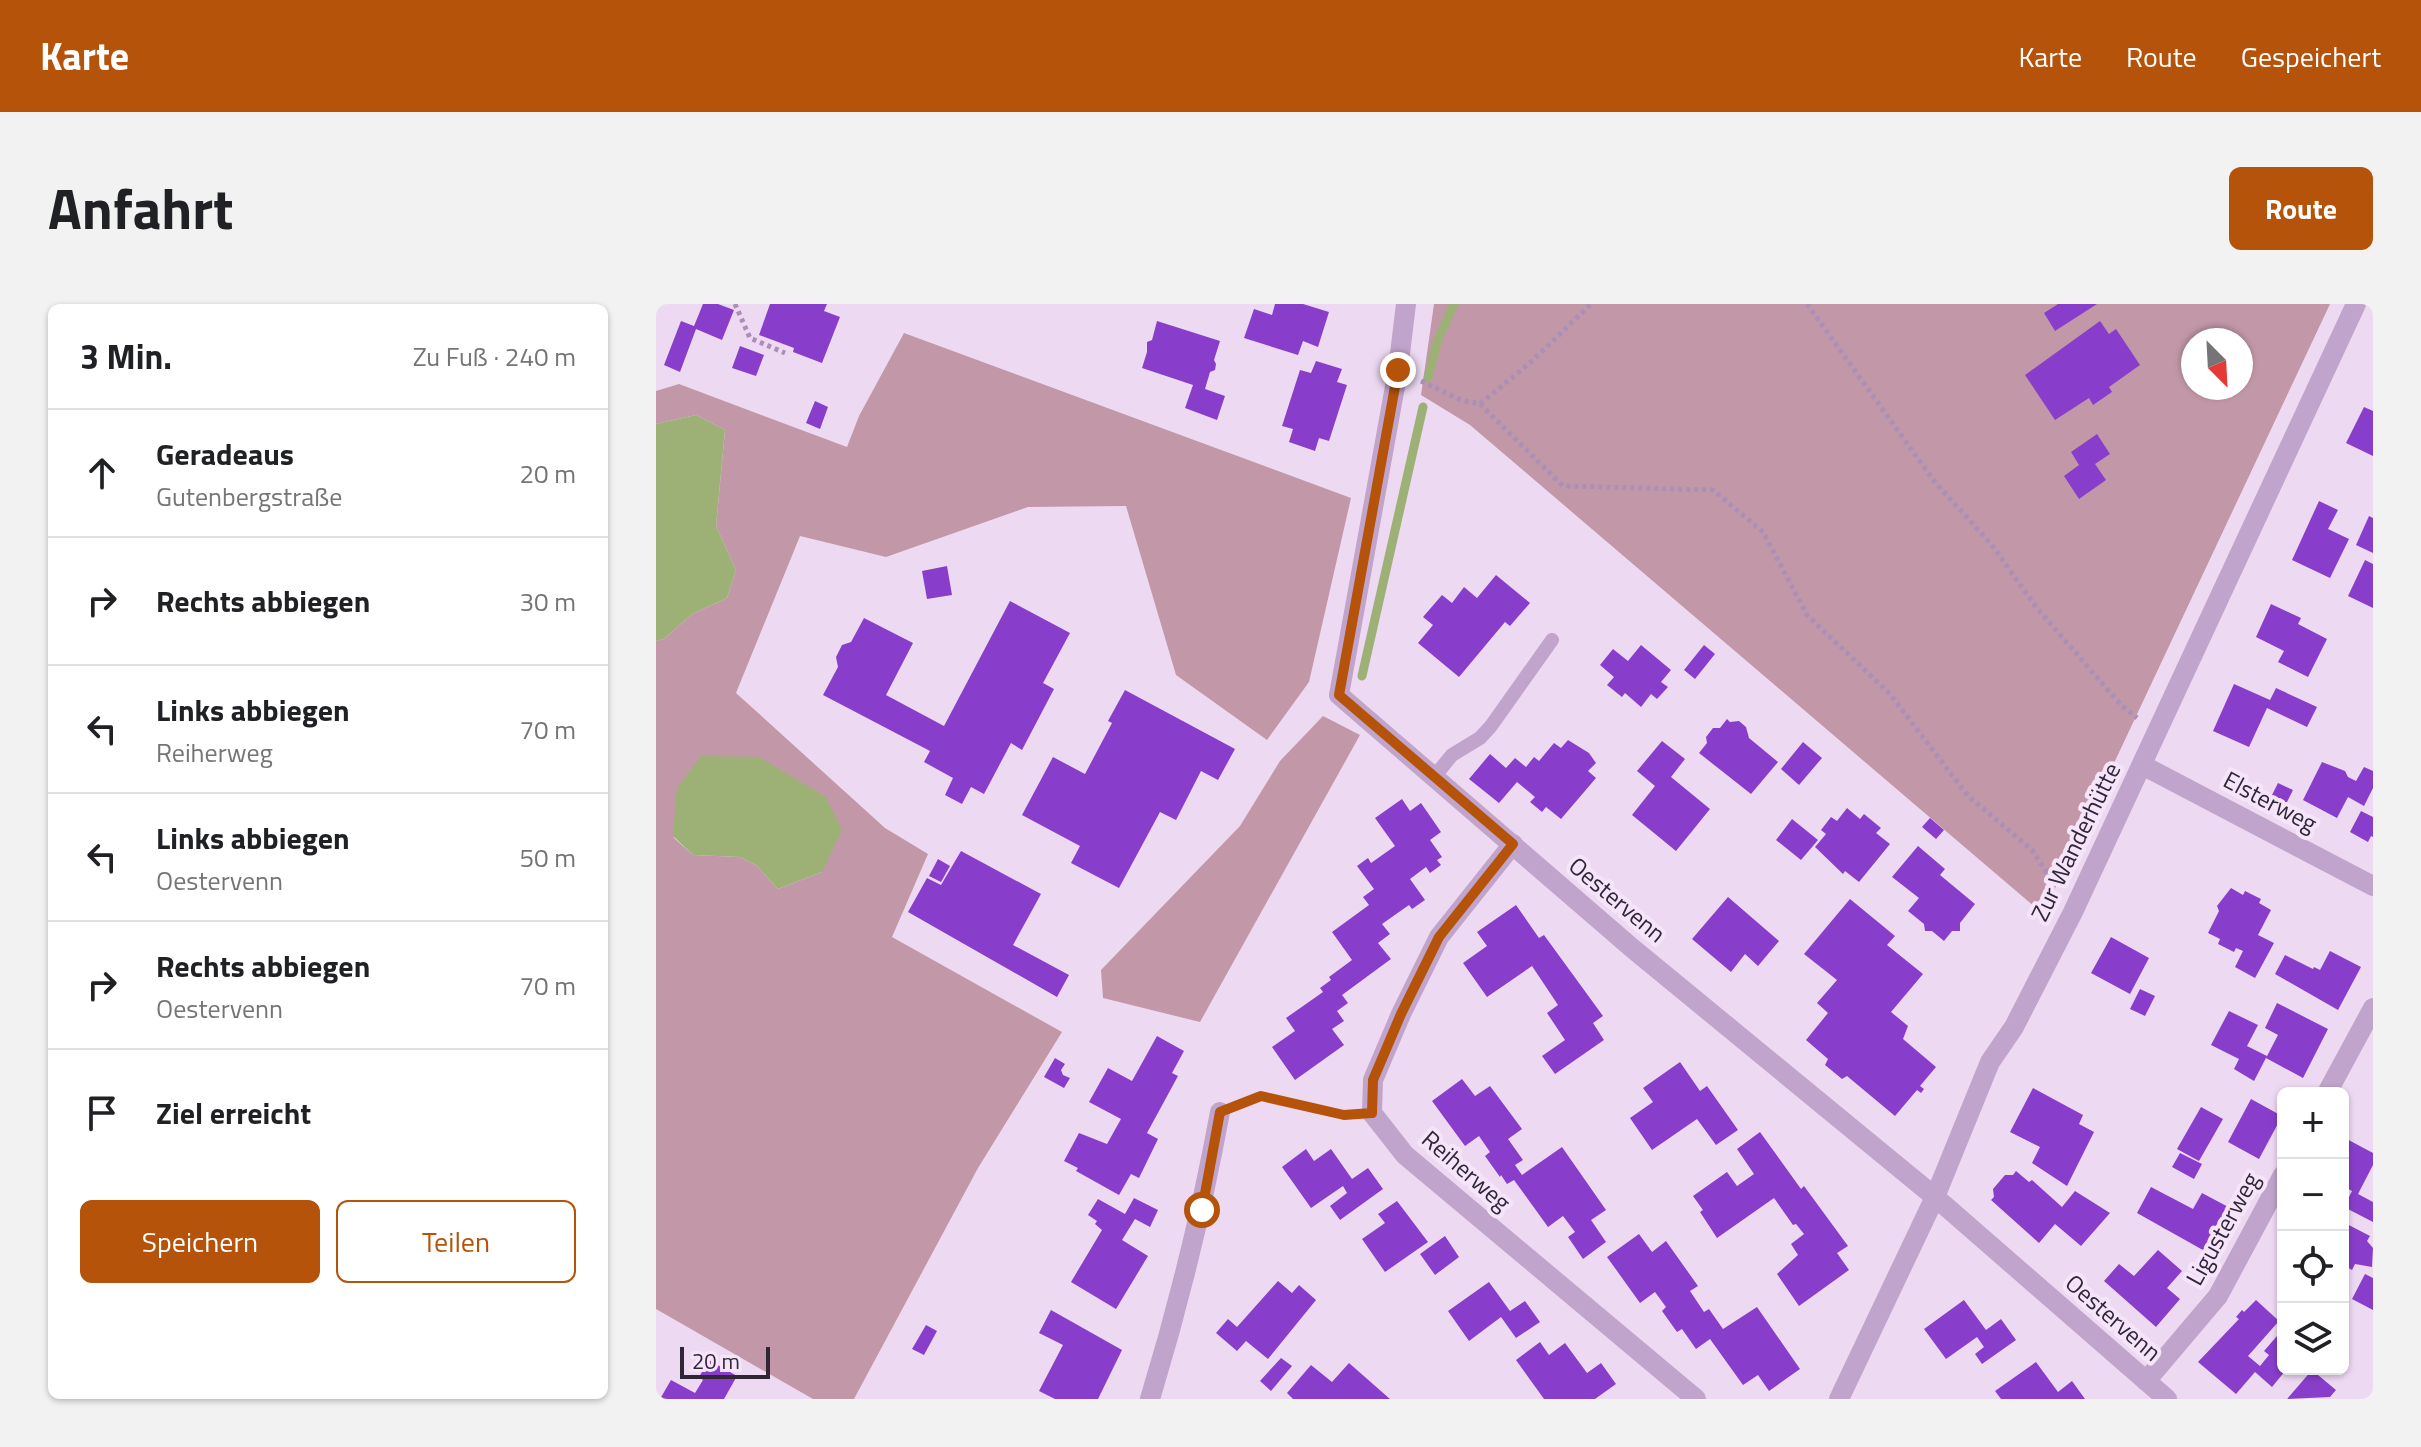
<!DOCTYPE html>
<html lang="de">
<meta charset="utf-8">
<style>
:root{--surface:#fff;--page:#f2f2f2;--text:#202124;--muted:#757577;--line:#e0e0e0;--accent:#b45309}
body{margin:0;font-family:"Titillium Web",sans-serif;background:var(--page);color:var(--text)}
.controls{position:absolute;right:24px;bottom:24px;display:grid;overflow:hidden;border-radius:12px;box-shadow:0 2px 6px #0004}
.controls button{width:72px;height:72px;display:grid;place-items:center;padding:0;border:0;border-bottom:2px solid var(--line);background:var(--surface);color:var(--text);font:40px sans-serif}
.compass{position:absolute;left:1525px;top:24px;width:72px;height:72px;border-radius:50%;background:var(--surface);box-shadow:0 2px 6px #0004;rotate:156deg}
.scale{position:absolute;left:24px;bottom:20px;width:90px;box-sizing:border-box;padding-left:8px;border:4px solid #302636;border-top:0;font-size:22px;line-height:28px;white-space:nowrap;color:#302636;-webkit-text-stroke:6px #f6e5fa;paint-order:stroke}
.stop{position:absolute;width:24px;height:24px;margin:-18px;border:6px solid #b45309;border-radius:50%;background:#fff}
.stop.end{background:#b45309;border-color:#fff;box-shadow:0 2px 8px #0008}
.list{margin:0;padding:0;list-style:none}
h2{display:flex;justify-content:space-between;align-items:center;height:104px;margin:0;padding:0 32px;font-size:34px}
h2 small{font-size:26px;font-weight:400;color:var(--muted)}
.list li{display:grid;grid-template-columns:52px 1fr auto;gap:24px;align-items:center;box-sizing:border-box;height:128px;padding:0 32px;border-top:2px solid var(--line)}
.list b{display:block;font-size:30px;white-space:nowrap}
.list p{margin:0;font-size:26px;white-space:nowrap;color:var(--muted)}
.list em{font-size:26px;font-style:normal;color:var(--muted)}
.actions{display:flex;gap:16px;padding:24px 32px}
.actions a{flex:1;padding:18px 0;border:2px solid var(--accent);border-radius:12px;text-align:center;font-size:28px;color:var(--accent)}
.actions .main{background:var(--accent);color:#fff}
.icon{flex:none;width:44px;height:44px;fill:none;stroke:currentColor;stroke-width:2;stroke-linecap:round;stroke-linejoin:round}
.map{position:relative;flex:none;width:1717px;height:1095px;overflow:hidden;border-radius:12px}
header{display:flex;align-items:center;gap:48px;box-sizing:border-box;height:112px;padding:0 40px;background:var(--accent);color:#fff}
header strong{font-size:38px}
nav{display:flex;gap:44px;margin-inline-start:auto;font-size:28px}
.intro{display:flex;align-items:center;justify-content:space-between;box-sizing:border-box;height:192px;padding:0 48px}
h1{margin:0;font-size:56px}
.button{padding:20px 36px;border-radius:12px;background:var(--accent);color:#fff;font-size:28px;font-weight:700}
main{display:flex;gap:48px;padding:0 48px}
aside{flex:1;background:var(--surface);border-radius:12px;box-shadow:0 2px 6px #0004}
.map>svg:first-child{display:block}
.green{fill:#c298a8;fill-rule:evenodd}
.water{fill:#9db177}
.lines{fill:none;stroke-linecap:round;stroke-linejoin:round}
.stream{stroke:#9db177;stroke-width:9}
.building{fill:#893ecb}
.path{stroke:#ab8fb7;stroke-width:5;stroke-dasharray:4 4;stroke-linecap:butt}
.service{stroke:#c1a4cb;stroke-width:14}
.minor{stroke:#c1a4cb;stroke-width:20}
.route{stroke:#b45309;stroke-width:10}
.labels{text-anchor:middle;stroke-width:8;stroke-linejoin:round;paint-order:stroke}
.street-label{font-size:24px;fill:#302636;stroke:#f6e5fa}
</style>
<header>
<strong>Karte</strong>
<nav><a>Karte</a><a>Route</a><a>Gespeichert</a></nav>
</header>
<div class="intro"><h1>Anfahrt</h1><a class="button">Route</a></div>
<main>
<aside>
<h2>3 Min.<small>Zu Fuß · 240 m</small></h2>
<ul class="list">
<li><svg class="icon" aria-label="ahead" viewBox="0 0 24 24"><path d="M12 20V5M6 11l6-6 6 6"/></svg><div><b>Geradeaus</b><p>Gutenbergstraße</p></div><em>20 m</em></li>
<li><svg class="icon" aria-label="right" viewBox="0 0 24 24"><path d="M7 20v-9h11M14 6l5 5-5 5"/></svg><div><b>Rechts abbiegen</b></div><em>30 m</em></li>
<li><svg class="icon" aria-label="left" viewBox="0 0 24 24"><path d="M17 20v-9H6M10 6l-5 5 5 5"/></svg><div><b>Links abbiegen</b><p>Reiherweg</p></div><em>70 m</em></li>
<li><svg class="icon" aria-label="left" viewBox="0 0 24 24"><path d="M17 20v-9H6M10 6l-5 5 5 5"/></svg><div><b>Links abbiegen</b><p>Oestervenn</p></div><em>50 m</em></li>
<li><svg class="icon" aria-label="right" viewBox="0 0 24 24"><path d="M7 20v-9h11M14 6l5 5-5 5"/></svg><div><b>Rechts abbiegen</b><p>Oestervenn</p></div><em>70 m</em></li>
<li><svg class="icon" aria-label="arrive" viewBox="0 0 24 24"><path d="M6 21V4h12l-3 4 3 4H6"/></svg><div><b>Ziel erreicht</b></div></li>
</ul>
<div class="actions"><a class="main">Speichern</a><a>Teilen</a></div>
</aside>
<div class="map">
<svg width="1717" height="1095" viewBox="0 0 1717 1095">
<rect width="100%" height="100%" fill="#eed9f2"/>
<!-- green -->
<path class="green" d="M778,0H1674L1387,610L814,121L765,91ZM1537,36H1585V84H1537Z
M248,29L695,194L653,378L611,436L520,371L470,202L372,203L230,253L144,232L80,389L229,524L272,550L236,633L406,728L322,864L198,1095H157L0,1005V337L8,335L36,310L71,294L80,266L60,222L69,126L40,111L0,120V87L23,80L191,143L203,112ZM17,533L166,568L122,585L100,561L84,553L37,551Z
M667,412L704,431L544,718L447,694L445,666L584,522L624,457Z"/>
<!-- water -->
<path class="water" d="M40,111L69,126L60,222L80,266L71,294L36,310L8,335L0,337V120Z
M45,452L103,453L170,493L186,526L166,568L122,585L100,561L84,553L37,551L17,532L21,484Z"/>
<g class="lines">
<!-- stream -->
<path class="stream" d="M772,74L781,38L798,0
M706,372L767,103"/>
</g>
<!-- building -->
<path class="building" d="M47,0H62L78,6L66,36L40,25L24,68L8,61L25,17L38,22Z
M114,0H171L168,7L184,13L166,59L137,48L138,44L103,31Z
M619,0H647L673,8L662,43L647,37L642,51L588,34L598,5L616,11Z
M1402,0H1441L1399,27L1388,9Z
M501,17L564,37L558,56L560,60L559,66L554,68L549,85L569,92L561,116L529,104L537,81L486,64L491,48V38L496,36Z
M1444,17L1453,30L1460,25L1484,61L1453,83L1456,88L1437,101L1433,94L1399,116L1369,71Z
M84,42L108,51L100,72L76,64Z
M660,57L686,65L681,78L691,81L673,137L663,134L659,147L633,138L637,125L626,122L644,66L655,69Z
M159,97L172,103L164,125L150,119Z
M1708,103L1717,107V152L1690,139Z
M1441,130L1454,150L1439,160L1450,176L1423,195L1408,172L1423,161L1415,148Z
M1663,197L1682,206L1672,225L1693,235L1674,274L1636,256Z
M1713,212L1717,214V249L1700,241Z
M1709,256L1717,260V304L1692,292Z
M291,262L296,291L271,295L266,267Z
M840,271L874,299L854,322L849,318L803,373L762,339L777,321L767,313L786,291L796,299L808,283L821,294Z
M354,297L414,329L387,379L398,385L366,446L355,439L328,490L315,483L306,500L289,491L297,474L268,458L274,447L167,391L182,363L180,353L186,341L195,338L208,314L257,339L230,391L288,422Z
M1615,300L1645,314L1642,320L1671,335L1652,373L1622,358L1628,347L1600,333Z
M985,341L1015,366L1005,378L1012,383L1001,395L995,390L985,403L969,389L966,393L951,381L958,373L944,361L957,345L972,357Z
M1048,341L1059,350L1039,375L1028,366Z
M1578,380L1614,396L1620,384L1661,403L1651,423L1611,404L1593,443L1557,427Z
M469,386L579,445L562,476L545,467L520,516L504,508L463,584L415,559L424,542L366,511L397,453L429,470L456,419L452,417Z
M1071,415L1074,418L1083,417L1090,423L1093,434L1122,458L1095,490L1043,449L1051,439L1050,433L1057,424H1064Z
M912,436L933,449L940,459L932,467L940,474L905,515L890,503L886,508L874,498L879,493L861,478L843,499L813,475L834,450L850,464L859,454L870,463L878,453L883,457L898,439L905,444Z
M1006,437L1029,455L1015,473L1054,505L1020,547L976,511L999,482L981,467Z
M1147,438L1166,454L1143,481L1125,465Z
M1666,458L1689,467L1692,473L1700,477L1708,463L1717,467V484L1708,502L1692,493L1681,514L1647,496Z
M1622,479L1637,486L1625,510L1610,503Z
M746,495L754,507L765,499L785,528L774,536L786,553L781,556L785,561L774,569L770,563L754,575L769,596L756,605L753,601L726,620L734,630L722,639L735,655L686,691L692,699L681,707L688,717L676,725L688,741L639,776L616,743L639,727L630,714L667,688L664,684L675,676L673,673L696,656L676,628L713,601L707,593L718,585L701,562L712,554L715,559L739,542L719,514Z
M1191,504L1204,515L1208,510L1225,524L1220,529L1234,540L1203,578L1189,567L1187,570L1159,543L1170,530L1165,526L1175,513L1181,517Z
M1705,507L1717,513V533L1715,532L1712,538L1694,528Z
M1274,514L1288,526L1280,535L1266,523Z
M1136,515L1162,536L1145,556L1120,536Z
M1262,542L1289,565L1284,571L1319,600L1304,619V627H1296L1288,637L1276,627H1269L1268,620L1252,607L1263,594L1236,573Z
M305,547L385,590L357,641L413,671L401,693L252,608L271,574L285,581Z
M282,555L294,562L285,578L273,572Z
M1575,584L1587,591L1589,587L1605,595L1603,599L1615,606L1602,631L1618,639L1599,674L1579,663L1587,647L1580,644L1578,648L1562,640L1564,635L1552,629L1563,607L1561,602Z
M1072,593L1123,637L1102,662L1089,650L1075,668L1036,635Z
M1194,595L1239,632L1231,641L1267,670L1235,708L1252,722L1247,735L1280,763L1264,782L1268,785L1265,789L1261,786L1239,812L1191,772L1186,775L1169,761L1172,755L1150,736L1172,709L1161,699L1181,676L1148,650Z
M860,601L883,634L888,631L947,712L937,719L948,736L899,770L886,752L909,736L891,709L902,701L876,662L831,693L807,659L831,642L821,628Z
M1455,633L1493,654L1474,690L1435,669Z
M1674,647L1705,663L1682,706L1619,670L1629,651L1657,665L1658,663L1664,666Z
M1484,685L1499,692L1489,712L1474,705Z
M1621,699L1672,725L1647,774L1610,754L1622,731L1609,724Z
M1573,707L1602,721L1591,742L1611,752L1598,777L1578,765L1583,755L1555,741Z
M501,732L528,747L516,769L522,772L491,829L502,835L483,874L475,870L463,891L420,867L422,864L408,857L423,829L451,840L465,815L433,798L452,764L476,777Z
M399,754L409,760L405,766L407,771L414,774L408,784L388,773Z
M1024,758L1044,787L1051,782L1082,826L1060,841L1041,815L996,846L974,814L997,798L987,784Z
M806,775L819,792L834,782L866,825L852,835L867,856L859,861L866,871L906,843L950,906L935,916L950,938L927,955L912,933L919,928L907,912L892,923L858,876L851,880L845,871L844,873L829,852L834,848L823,832L809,842L776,797Z
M1377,784L1427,811L1423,820L1438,828L1411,882L1376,859L1384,843L1354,828Z
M1595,795L1626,812L1603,855L1572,838Z
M1545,803L1567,815L1543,857L1521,845Z
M1104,828L1145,885L1148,882L1192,942L1181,949L1193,966L1143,1002L1121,970L1142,951L1135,940L1148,930L1140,920L1137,921L1118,894L1061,934L1044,908L1047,906L1037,892L1071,868L1081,882L1098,870L1081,845Z
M1687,833L1717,849V861L1702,890L1717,898V918L1688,903L1696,887L1687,882Z
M650,845L658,857L675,845L696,875L712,864L727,885L684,916L674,902L691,889L687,882L655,904L626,863Z
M1524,849L1546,860L1538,875L1516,863Z
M1360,867L1373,878L1376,876L1406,903L1419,887L1454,909L1425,942L1399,920L1383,939L1335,896L1338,893L1337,885L1349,871H1357Z
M1495,883L1537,905L1546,889L1578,906L1554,950L1481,909Z
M478,894L502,906L494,923L479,915L466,936L492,952L460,1005L415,978L446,926L439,920L441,917L432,911L442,895L469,910Z
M741,897L772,938L729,968L706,935L729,919L722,910Z
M1687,918L1714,932L1711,937L1717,944L1716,963L1699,960L1696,966L1687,961Z
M983,930L996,948L1010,937L1042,982L1034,987L1048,1008L1053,1005L1067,1025L1101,1003L1144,1065L1113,1087L1102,1071L1087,1081L1054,1035L1040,1045L1026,1025L1021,1028L1006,1007L1010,1003L999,988L984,999L951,953Z
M789,932L803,953L779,971L764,950Z
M1502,946L1526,967L1511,984L1524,995L1500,1023L1448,977L1463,960L1478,972Z
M1709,970L1717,974V1006L1696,995Z
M622,977L636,989L643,981L660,996L612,1055L590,1037L581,1047L560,1029L572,1015L581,1023Z
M833,978L854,1007L869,997L884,1018L860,1034L845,1013L813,1037L792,1007Z
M1308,996L1330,1026L1345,1015L1360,1036L1326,1060L1319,1050L1328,1043L1321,1033L1290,1055L1268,1025Z
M1600,996L1623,1017L1592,1052L1604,1062L1613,1051L1608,1047L1627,1025L1625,1062L1630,1066L1616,1083L1599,1068L1580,1090L1542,1058L1583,1015L1580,1013L1586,1006L1588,1008Z
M395,1006L466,1046L442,1095H399L383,1087L407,1041L383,1029Z
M270,1021L281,1027L268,1051L256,1045Z
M884,1038L893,1051L909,1039L931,1069L945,1059L960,1080L939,1095H888L860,1056Z
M625,1054L636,1062L615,1087L604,1077Z
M53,1056L81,1072L68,1095H4L15,1076L39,1089L47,1076L43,1073Z
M1380,1058L1402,1088L1416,1077L1429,1095H1345L1339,1087Z
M693,1059L734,1095H637L631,1089L655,1061L676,1078Z
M1656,1066L1680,1086L1674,1093L1631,1095Z"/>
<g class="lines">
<!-- path -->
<path class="path" d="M79,0L94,34L129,49
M1151,0L1278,177L1336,241L1380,303L1465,401L1481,414
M765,77L805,96L824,100L875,58L935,0
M824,100L907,182L1057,186L1107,228L1151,311L1234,390L1312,492L1376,546L1401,584
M584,800L605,792L694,811"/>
<!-- service -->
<path class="service" d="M778,473L796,451L824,434L835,422L896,336"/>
<!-- minor -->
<path class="minor" d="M750,0L742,66L683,391L976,644L1279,893L1511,1095
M1486,461L1717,582
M857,540L783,633L745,710L717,776L716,809L749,851L1040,1095
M1671,789L1717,704
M1490,1077L1562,992L1627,871
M494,1095C523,1000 546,906 564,808
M1183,1095L1279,893L1334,758L1358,723L1417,608L1700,0"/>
</g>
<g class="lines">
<!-- route -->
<path class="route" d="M546,906L564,808L605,792L688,811L716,809L717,776L745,710L783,633L857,540L683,391L742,66"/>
</g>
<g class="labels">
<!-- street labels -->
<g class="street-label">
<text transform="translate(1614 498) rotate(28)" y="8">Elsterweg</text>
<text transform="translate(1420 538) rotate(-64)" y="8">Zur Wanderhütte</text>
<text transform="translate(961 596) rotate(40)" y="8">Oestervenn</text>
<text transform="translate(810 867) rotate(41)" y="8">Reiherweg</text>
<text transform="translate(1567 925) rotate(-61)" y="8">Ligusterweg</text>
<text transform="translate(1457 1014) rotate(41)" y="8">Oestervenn</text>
</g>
</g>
</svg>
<div class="controls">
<button>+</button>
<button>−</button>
<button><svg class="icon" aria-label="locate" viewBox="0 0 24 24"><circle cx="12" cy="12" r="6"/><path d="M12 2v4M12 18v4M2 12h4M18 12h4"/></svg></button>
<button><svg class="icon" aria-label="layers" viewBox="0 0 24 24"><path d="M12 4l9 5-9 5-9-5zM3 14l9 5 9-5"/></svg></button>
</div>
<svg class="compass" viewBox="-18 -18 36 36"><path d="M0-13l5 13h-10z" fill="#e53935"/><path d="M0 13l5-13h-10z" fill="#757577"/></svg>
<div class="scale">20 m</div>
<div class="stop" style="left:546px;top:906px"></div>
<div class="stop end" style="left:742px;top:66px"></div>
</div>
</main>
